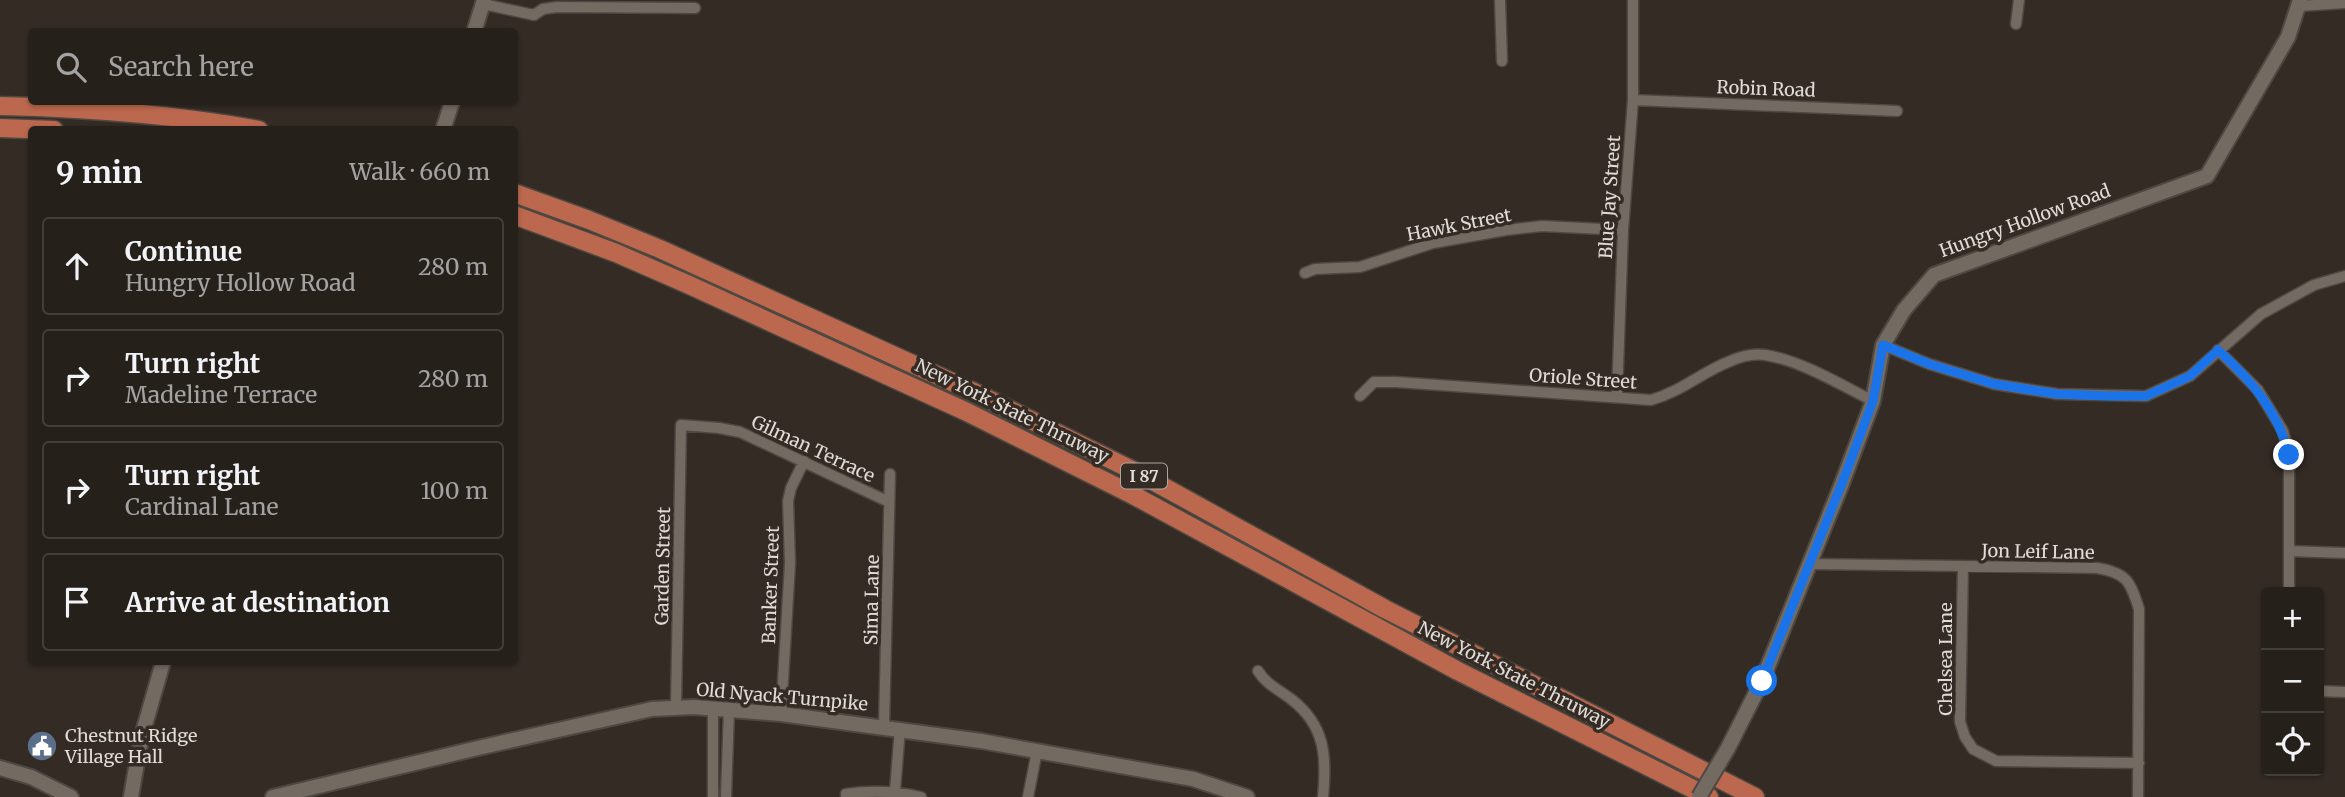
<!DOCTYPE html>
<meta charset="utf-8">
<style>
:root{--surface:#26201b;--page:#2e2824;--text:#f1f3f6;--muted:#a4a3a3;--line:#423e3a}
body{margin:0;font-family:Merriweather,serif;background:var(--page);color:var(--text)}
.controls{position:absolute;right:21px;bottom:21px;display:grid;overflow:hidden;border-radius:7px;box-shadow:0 2px 5px #0004}
.controls button{width:63px;height:63px;display:grid;place-items:center;padding:0;border:0;border-bottom:2px solid var(--line);background:var(--surface);color:var(--text);font:35px sans-serif}
.stop{position:absolute;width:21px;height:21px;margin:-16px;border:5px solid #1a73e8;border-radius:50%;background:#fff}
.stop.end{background:#1a73e8;border-color:#fff;box-shadow:0 2px 7px #0008}
.list{margin:0;padding:0;list-style:none}
h2{display:flex;justify-content:space-between;align-items:center;height:91px;margin:0;padding:0 28px;font-size:30px}
h2 small{font-size:23px;font-weight:400;color:var(--muted)}
.list li{display:grid;grid-template-columns:46px 1fr auto;gap:21px;align-items:center;box-sizing:border-box;height:98px;margin:0 14px 14px;padding:0 14px;border:2px solid var(--line);border-radius:7px}
.list b{display:block;font-size:26px;white-space:nowrap}
.list p{margin:0;font-size:23px;white-space:nowrap;color:var(--muted)}
.list em{font-size:23px;font-style:normal;color:var(--muted)}
.icon{flex:none;width:38px;height:38px;fill:none;stroke:currentColor;stroke-width:2;stroke-linecap:round;stroke-linejoin:round}
.map{position:relative;flex:none;width:2345px;height:797px;overflow:hidden}
.search{position:absolute;background:var(--surface);box-shadow:0 2px 5px #0004;left:28px;top:28px;width:490px;height:77px;display:flex;align-items:center;gap:18px;box-sizing:border-box;padding:0 24px;border-radius:7px;color:var(--muted);font-size:26px}
.panel{position:absolute;background:var(--surface);box-shadow:0 2px 5px #0004;left:28px;top:126px;width:490px;height:539px;border-radius:7px}
.map>svg:first-child{display:block}
.lines{fill:none;stroke-linecap:round;stroke-linejoin:round}
.street-casing{stroke:#4d4841;stroke-width:13}
.secondary-casing{stroke:#4d4841;stroke-width:18}
.highway-casing{stroke:#4d4841;stroke-width:21}
.street{stroke:#736a62;stroke-width:10}
.secondary{stroke:#736a62;stroke-width:14}
.highway{stroke:#bc684e;stroke-width:18}
.secondary-bridge-casing{stroke:#4d4841;stroke-width:18;stroke-linecap:butt}
.secondary-bridge{stroke:#736a62;stroke-width:14}
.route{stroke:#1a73e8;stroke-width:9}
.labels{text-anchor:middle;stroke-width:7;stroke-linejoin:round;paint-order:stroke}
.shield{fill:#332b24;stroke:#aca6a1;stroke-width:2}
.shield-label{font-size:16px;font-weight:bold;fill:#e0dbd6}
.street-label{font-size:18px;fill:#e0dbd6;stroke:#332b24}
.poi-label{font-size:18px;fill:#e0dbd6;stroke:#332b24;text-anchor:start}
</style>
<div class="map">
<svg width="2345" height="797" viewBox="0 0 2345 797">
<rect width="100%" height="100%" fill="#332b24"/>
<g class="lines">
<!-- street casing -->
<g class="street-casing">
<path id="street" d="M1500,0L1502,61
M483,4L534,15L543,9L557,7L695,8
M2300,6L2345,3
M2016,24L2019,0
M1633,100L1897,111
M1305,273L1315,269L1360,267L1433,243L1506,230L1542,226L1623,230
M1883,345L1929,364L1994,384L2057,394L2146,396L2190,376L2261,314L2314,285L2345,276
M2218,350L2258,390L2283,431L2289,455V592
M1360,396L1374,382H1396L1651,400C1680,392 1701,373 1728,362C1739,357 1752,353 1765,355C1800,360 1841,385 1873,401
M1617,396L1623,230L1633,100V0
M2289,551L2345,553
M1810,564L2097,568C2127,573 2130,581 2139,609L2138,797
M1963,566L1960,722L1965,737L1973,749L1996,761L2139,763
M1258,671C1267,685 1278,689 1291,699C1325,725 1327,756 1323,797
M2319,691L2345,692
M676,707L681,425L719,428L740,432L889,502
M781,714L790,563L788,501L791,488L804,461
M884,726L890,474
M895,791L900,728
M713,797V708
M726,797L729,709
M846,797V794C872,790 895,791 921,797
M1028,797L1037,751"/>
</g>
<!-- secondary casing -->
<g class="secondary-casing">
<path id="secondary" d="M474,32L484,0
M443,130L452,102
M1728,748L1762,681L1841,486L1873,401L1883,345L1904,310L1934,275L2207,176L2288,37L2300,0
M0,768L31,777L71,797
M131,797L141,739L163,662
M273,797L482,747L652,709L694,707L781,714L981,741L1193,779L1247,797"/>
</g>
<!-- highway casing -->
<g class="highway-casing">
<path id="highway" d="M0,106C87,108 173,114 259,130
M0,128L54,130
M514,193L589,220L660,249L976,393L1142,475L1385,609L1755,797
M514,215L616,253L687,284L967,412L1133,495L1458,671L1709,797"/>
</g>
<!-- street -->
<use href="#street" class="street"/>
<!-- secondary -->
<use href="#secondary" class="secondary"/>
<!-- highway -->
<use href="#highway" class="highway"/>
<!-- secondary-bridge casing -->
<g class="secondary-bridge-casing">
<path id="secondary-bridge" d="M1699,797L1728,748"/>
</g>
<!-- secondary-bridge -->
<use href="#secondary-bridge" class="secondary-bridge"/>
</g>
<g class="lines">
<!-- route -->
<path class="route" d="M1762,681L1841,486L1873,401L1883,345L1929,364L1994,384L2057,394L2108,396H2146L2190,376L2218,350C2251,380 2278,411 2289,455"/>
</g>
<!-- icons -->
<defs>
<g id="civic-disc" transform="scale(1.575)"><circle r="9.5" fill="#5c6f8a" stroke="#332b24"/><path d="M-.6-6.5H3V-4.5H.6V-3L4-1V1h2V6H-6V1h2V-1L-.6-3ZM-1.2 2.5V6h2.4V2.5Z" fill="#fff"/></g>
</defs>
<g fill-rule="evenodd">
<use href="#civic-disc" x="42" y="746"/>
</g>
<g class="labels">
<!-- shield labels -->
<rect class="shield" x="1121" y="463.5" width="46" height="25" rx="5"/>
<g class="shield-label">
<text x="1144" y="482">I 87</text>
</g>
<!-- street labels -->
<g class="street-label">
<text transform="translate(1766 89) rotate(2)" y="6">Robin Road</text>
<text transform="translate(1610 197) rotate(-86)" y="6">Blue Jay Street</text>
<text transform="translate(2025 221) rotate(-20)" y="6">Hungry Hollow Road</text>
<text transform="translate(1459 225) rotate(-11)" y="6">Hawk Street</text>
<text transform="translate(1583 379) rotate(4)" y="6">Oriole Street</text>
<text transform="translate(1012 411) rotate(26)" y="6">New York State Thruway</text>
<text transform="translate(813 449) rotate(25)" y="6">Gilman Terrace</text>
<text transform="translate(2038 552) rotate(1)" y="6">Jon Leif Lane</text>
<text transform="translate(663 566) rotate(-89)" y="6">Garden Street</text>
<text transform="translate(771 585) rotate(-88)" y="6">Banker Street</text>
<text transform="translate(872 600) rotate(-89)" y="6">Sima Lane</text>
<text transform="translate(1946 659) rotate(-90)" y="6">Chelsea Lane</text>
<text transform="translate(1514 675) rotate(27)" y="6">New York State Thruway</text>
<text transform="translate(782 697) rotate(5)" y="6">Old Nyack Turnpike</text>
</g>
<!-- poi labels -->
<g class="poi-label">
<text x="65" y="742">Chestnut Ridge<tspan x="65" dy="21">Village Hall</tspan></text>
</g>
</g>
</svg>
<div class="controls">
<button>+</button>
<button>−</button>
<button><svg class="icon" aria-label="locate" viewBox="0 0 24 24"><circle cx="12" cy="12" r="6"/><path d="M12 2v4M12 18v4M2 12h4M18 12h4"/></svg></button>
</div>
<div class="stop" style="left:1762px;top:681px"></div>
<div class="stop end" style="left:2289px;top:455px"></div>
<div class="search"><svg class="icon" aria-label="search" viewBox="0 0 24 24"><circle cx="10" cy="10" r="6"/><path d="M15 15l6 6"/></svg>Search here</div>
<section class="panel">
<h2>9 min<small>Walk · 660 m</small></h2>
<ul class="list">
<li><svg class="icon" aria-label="ahead" viewBox="0 0 24 24"><path d="M12 20V5M6 11l6-6 6 6"/></svg><div><b>Continue</b><p>Hungry Hollow Road</p></div><em>280 m</em></li>
<li><svg class="icon" aria-label="right" viewBox="0 0 24 24"><path d="M7 20v-9h11M14 6l5 5-5 5"/></svg><div><b>Turn right</b><p>Madeline Terrace</p></div><em>280 m</em></li>
<li><svg class="icon" aria-label="right" viewBox="0 0 24 24"><path d="M7 20v-9h11M14 6l5 5-5 5"/></svg><div><b>Turn right</b><p>Cardinal Lane</p></div><em>100 m</em></li>
<li><svg class="icon" aria-label="arrive" viewBox="0 0 24 24"><path d="M6 21V4h12l-3 4 3 4H6"/></svg><div><b>Arrive at destination</b></div></li>
</ul>
</section>
</div>
